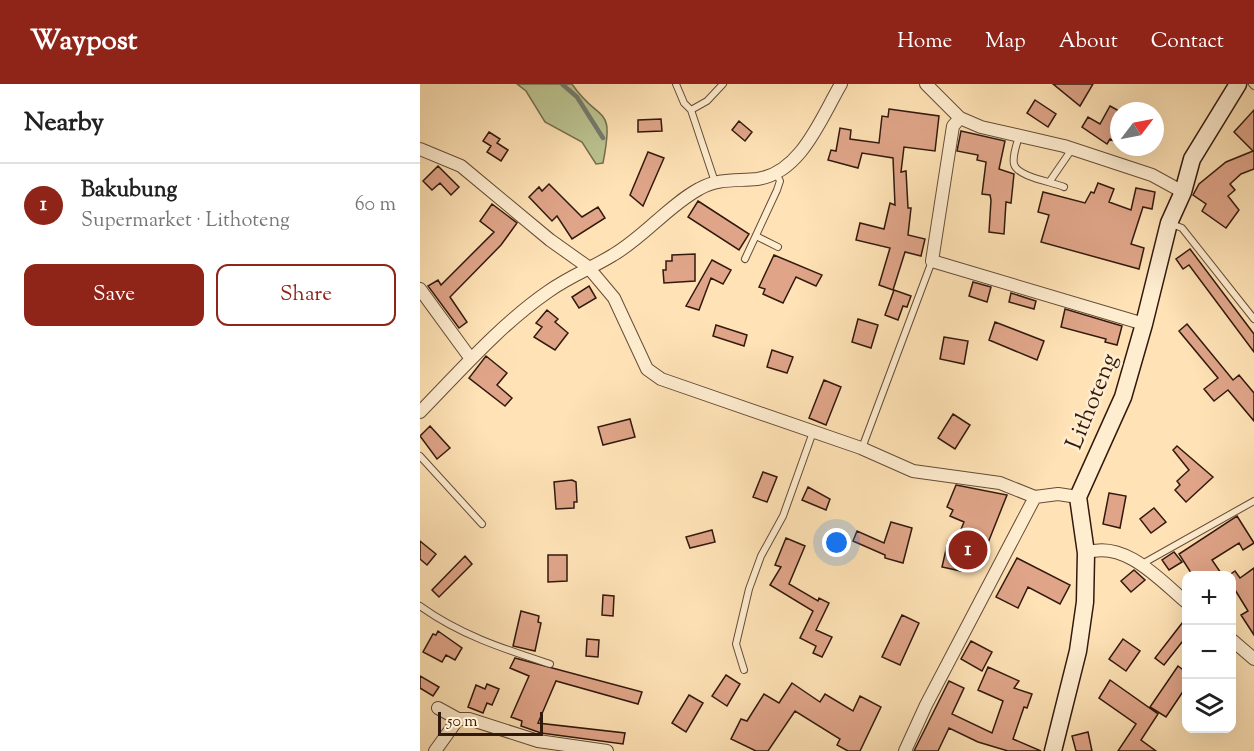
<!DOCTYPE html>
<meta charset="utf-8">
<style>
:root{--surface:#fff;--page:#f2f2f2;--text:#222;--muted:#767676;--line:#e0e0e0;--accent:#8f2418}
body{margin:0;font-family:"Sorts Mill Goudy",serif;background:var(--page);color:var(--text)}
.controls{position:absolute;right:18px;bottom:18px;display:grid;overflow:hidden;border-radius:12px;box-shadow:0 6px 24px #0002}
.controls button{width:54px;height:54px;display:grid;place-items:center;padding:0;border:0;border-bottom:2px solid var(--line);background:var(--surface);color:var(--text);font:30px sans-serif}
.compass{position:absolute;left:690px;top:18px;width:54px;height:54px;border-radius:50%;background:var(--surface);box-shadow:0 6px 24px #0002;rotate:58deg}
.scale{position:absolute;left:18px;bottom:15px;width:105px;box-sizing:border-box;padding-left:6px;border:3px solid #32190e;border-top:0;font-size:16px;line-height:21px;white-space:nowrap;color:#32190e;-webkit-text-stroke:4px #ffedd0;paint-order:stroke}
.you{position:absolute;left:417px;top:459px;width:21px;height:21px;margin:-15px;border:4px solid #fff;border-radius:50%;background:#1a73e8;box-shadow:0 0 0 9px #1a73e833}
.badge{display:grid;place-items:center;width:39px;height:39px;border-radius:50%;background:var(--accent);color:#fff;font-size:20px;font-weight:700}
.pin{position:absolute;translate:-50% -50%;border:3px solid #fff;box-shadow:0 2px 6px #0006}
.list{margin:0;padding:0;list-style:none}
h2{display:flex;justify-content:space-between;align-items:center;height:78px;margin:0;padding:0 24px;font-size:26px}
h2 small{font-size:20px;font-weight:400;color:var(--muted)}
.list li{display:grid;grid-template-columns:39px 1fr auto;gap:18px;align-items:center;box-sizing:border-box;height:84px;padding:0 24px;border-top:2px solid var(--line)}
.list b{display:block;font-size:22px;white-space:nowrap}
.list p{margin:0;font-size:20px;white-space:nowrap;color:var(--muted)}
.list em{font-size:20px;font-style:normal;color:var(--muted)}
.actions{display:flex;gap:12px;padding:18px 24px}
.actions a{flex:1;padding:14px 0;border:2px solid var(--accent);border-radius:12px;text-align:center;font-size:21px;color:var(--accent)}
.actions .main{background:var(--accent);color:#fff}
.icon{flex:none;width:33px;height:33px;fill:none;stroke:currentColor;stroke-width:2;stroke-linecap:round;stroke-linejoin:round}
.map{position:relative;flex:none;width:834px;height:667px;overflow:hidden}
header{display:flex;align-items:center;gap:36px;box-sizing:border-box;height:84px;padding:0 30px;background:var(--accent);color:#fff}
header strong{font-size:28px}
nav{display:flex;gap:33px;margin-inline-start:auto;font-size:21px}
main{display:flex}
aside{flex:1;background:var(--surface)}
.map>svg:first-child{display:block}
.green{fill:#bcc491;stroke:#776e50;stroke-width:1.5}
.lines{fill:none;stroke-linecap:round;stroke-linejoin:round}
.stream{stroke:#747c70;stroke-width:4.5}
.building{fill:#e0a589;stroke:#32190e;stroke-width:1.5}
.service-casing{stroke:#654c38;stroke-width:8}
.minor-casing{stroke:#654c38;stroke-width:14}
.secondary-casing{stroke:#32190e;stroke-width:19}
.service{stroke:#ffedd0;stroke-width:6}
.minor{stroke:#ffedd0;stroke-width:12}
.secondary{stroke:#ffedd0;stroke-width:16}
.labels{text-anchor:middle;stroke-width:5;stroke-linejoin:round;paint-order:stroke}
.street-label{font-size:24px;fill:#32190e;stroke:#ffedd0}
</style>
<header>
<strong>Waypost</strong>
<nav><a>Home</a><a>Map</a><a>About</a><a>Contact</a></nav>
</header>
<main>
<aside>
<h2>Nearby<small></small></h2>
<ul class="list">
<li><span class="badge">1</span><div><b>Bakubung</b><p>Supermarket · Lithoteng</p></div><em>60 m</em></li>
</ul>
<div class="actions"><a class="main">Save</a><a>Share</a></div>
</aside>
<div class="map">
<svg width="834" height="667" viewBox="0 0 834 667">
<rect width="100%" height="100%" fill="#ffe3b6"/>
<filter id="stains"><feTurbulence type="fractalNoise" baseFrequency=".00333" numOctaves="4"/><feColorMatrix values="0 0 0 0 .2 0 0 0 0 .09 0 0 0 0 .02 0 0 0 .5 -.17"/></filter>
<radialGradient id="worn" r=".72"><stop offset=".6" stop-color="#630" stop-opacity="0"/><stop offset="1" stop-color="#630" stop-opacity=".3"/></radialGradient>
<!-- green -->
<path class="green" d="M97,0H152C180,41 195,18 183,79L176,80L162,58L125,38L106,7Z"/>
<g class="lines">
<!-- stream -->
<path class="stream" d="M142,0L157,13L183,54"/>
</g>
<!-- building -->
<path class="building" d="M633,0H673L660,22Z
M615,16L636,30L628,43L607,29Z
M690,22L699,27V59L690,55L687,60L662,43L668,33L680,40Z
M469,25L519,32L515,67L484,63L481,88L486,87L488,124H491L488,151L505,155L501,172L485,168L473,206L459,201L470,164L436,156L440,139L464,145L470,119L475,121L473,74L442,69L438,84L408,76L411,66L416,67L420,44L431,46L430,55L459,59L462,32L468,33Z
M834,26V85L821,90L810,100L815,106L808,112L819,126L806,144L782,127L786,120L773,111L779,100L806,78L833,67L814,48Z
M241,35L242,47L218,48V36Z
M319,37L332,48L325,57L312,46Z
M541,47L585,57L579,85L594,90L591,119L586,118L584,150L569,148L571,116L570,111L562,110L566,78L557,76L558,71L537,67Z
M69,48L80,55L77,59L88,66L81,77L67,68L71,62L63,57Z
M228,68L244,74L223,122L210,111Z
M18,82L39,103L31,111L20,99L12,106L3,97Z
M678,99L694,105L689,118L711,126L716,104L735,108L732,125L723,123L711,160L724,164L719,185L621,158L629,131L618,128L623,108L665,119L671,108L674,109Z
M129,100L162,133L178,123L185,134L152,155L137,132L132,137L109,113L119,103L122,107Z
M278,117L329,150L319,166L268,133Z
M72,120L97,139L81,161L30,213L47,238L39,244L8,202L18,196L21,201L74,148L60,137Z
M770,165L834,250V268L769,181L763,185L756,175Z
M275,170V197L244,199L243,186H246V177H252V171Z
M354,171L402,191L396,202L376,193L363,219L343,210L345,205L339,203Z
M292,176L311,186L303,200L291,194L279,226L266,222Z
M553,198L571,203L567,218L549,212Z
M169,202L176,214L159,224L152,213Z
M474,206L491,212L487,223L483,222L478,236L465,231Z
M591,209L616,217L614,225L589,218Z
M645,225L702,242L697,261L685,258L686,255L641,243Z
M127,226L138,235L135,238L148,249L135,266L114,253L122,243L116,239Z
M438,235L458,241L451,264L432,258Z
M575,238L624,257L617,276L569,256Z
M767,240L813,296L819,291L834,309V337L808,306L794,317L784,305L798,294L759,247Z
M296,241L327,251L324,262L293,252Z
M524,253L548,257L544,280L520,275Z
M352,266L373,273L367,289L347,283Z
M66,272L87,289L77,301L92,314L85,322L49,294Z
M404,296L421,303L406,341L389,334Z
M533,330L550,341L535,365L518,354Z
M210,335L215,353L183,361L178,343Z
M10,342L30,364L17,375L0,352Z
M757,362L793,393L766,418L755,406L760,401L757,397L769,386L753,366Z
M343,388L357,393L347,418L333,413Z
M152,396L156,398L157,418H154V424L136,425L134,398Z
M536,401L587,411L560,479L544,473L541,487L522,483L528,457L535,460L544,438L530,432L533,426L527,423Z
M388,403L410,415L406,426L382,416Z
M689,409L706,412L700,444L683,440Z
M734,424L746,438L731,449L720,435Z
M817,432L834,459L823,466L819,459L792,476L803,492H773L759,470Z
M471,438L492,444L483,479L465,474V471L433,457L437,447L464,459Z
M292,446L295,458L270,464L266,453Z
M366,454L385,462L369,500L398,517L399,514L409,519L396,546L412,553L402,573L393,569L396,562L380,554L393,527L350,501L361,483L355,481Z
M0,457L16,470L7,481L0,475Z
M754,468L762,478L749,486L742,476Z
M128,471H147V497L128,498Z
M45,472L52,480L19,513L12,506Z
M597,474L650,501L640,520L608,503L598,524L576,513Z
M834,484V551L821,531L828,527L812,501V492H808L815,487L820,494Z
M714,486L725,496L711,508L701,497Z
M183,511L194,512L193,532L182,531Z
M101,527L119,532L118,538L121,539L115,567L93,562Z
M482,531L499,539L480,581L462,573Z
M766,534V553L744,581L735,574Z
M18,547L42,564L35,576L26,571L22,578L3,568L13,550L16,551Z
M167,555L179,556L178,573L166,572Z
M703,555L720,567L706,587L689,575Z
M551,557L572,568L562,587L541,575Z
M95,574L222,608L218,620L136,597L118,639L205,649L203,660L121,649L101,642L102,637L91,633L109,592L90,584Z
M758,582L766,588V613L762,609L746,633L730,623Z
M568,583L599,597L594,604L612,610L607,624L604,623L593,655L621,667H588L558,658L529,644L518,667H494L529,597L544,604L532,630L572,649L583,617L558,606Z
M306,591L320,600L307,622L292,612Z
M0,592L19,603L13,612L0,604Z
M690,596L738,630L721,656L736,667H698L716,640L679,614Z
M372,599L400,618L405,610L433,627L440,612L461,623L440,667H428L417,661L420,655L375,627L348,667H336L311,655L321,635L327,637L344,610L359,619Z
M67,600L79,605L72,621L67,619L63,629L48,623L56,601L65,605Z
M269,611L283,619L266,648L252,639Z
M668,648L672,667H656L652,652Z"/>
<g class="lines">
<!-- service casing -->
<g class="service-casing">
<path id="service" d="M256,0L264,19L271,26L295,98
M832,0L834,2
M271,26L287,17L303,0
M599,52C597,60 592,72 594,80C597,93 633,98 644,103
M630,97L652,65
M749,139L762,144L834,235
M336,152L358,163
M325,175L357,106L360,97L356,89
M442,364L512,177
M0,372L62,440
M722,480L834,417
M0,522C40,551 84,565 130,580
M324,586L316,560L329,505L341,472L363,432L393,348"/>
</g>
<!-- minor casing -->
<g class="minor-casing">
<path id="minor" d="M506,0L540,34L561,43L644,62L732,91L763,108
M540,34L533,42L512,177L724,240
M0,65L41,82L130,156L168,183L194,214L227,285L241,295L441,364L493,387L580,399L615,413
M0,205L51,275
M0,328C41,286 81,240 129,207C150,192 172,184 193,171C224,153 248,122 279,105C298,94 316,97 337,95C381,89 401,34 421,0
M666,469C704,455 740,496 766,518
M812,556L834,575
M18,624L38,635H49L118,657L187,667
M15,667L38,635
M485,667L506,621L615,413L638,410L658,413"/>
</g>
<!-- secondary casing -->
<g class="secondary-casing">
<path id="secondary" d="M633,667L658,567L665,518L666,469L658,413L703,313L724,240L749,139L763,108L772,75L818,0"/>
</g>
<!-- service -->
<use href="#service" class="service"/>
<!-- minor -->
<use href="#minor" class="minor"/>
<!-- secondary -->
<use href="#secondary" class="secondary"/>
</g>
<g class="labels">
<!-- street labels -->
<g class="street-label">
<text transform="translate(671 317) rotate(-68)" y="8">Lithoteng</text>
</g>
</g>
<rect width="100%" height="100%" filter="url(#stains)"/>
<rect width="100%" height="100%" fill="url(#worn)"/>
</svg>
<div class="controls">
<button>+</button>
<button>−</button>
<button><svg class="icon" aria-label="layers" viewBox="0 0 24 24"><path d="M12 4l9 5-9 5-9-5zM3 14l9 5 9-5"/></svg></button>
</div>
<svg class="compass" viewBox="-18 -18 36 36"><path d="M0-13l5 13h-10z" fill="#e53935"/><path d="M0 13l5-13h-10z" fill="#767676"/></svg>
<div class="scale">50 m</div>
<div class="you"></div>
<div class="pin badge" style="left:548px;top:466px">1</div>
</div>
</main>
